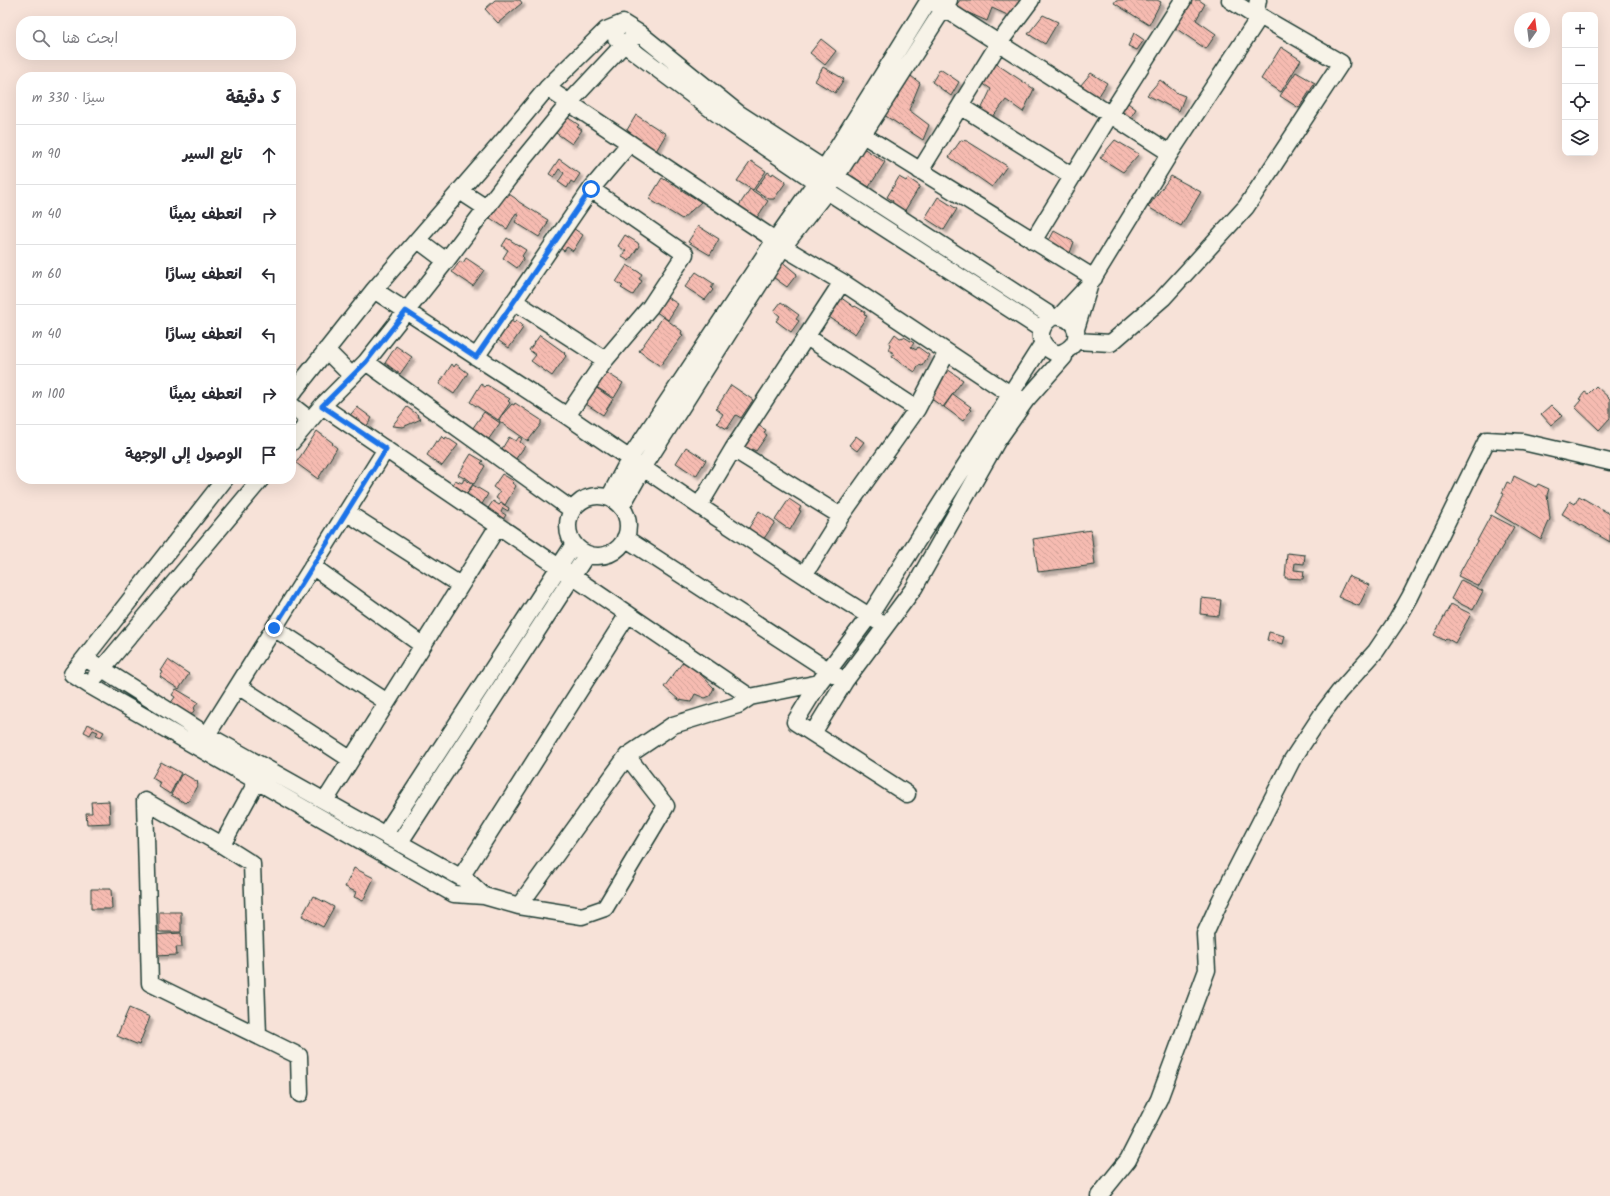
<!DOCTYPE html>
<html lang="ar">
<meta charset="utf-8">
<style>
:root{--surface:#fff;--page:#f7f7f7;--text:#2b2b33;--muted:#7c7c81;--line:#e1e1e2}
body{margin:0;font-family:Kalam,"Playpen Sans Arabic",sans-serif;background:var(--page);color:var(--text);direction:rtl}
.controls{position:absolute;right:12px;top:12px;display:grid;overflow:hidden;border-radius:8px;box-shadow:0 4px 16px #0002}
.controls button{width:36px;height:36px;display:grid;place-items:center;padding:0;border:0;border-bottom:1px solid var(--line);background:var(--surface);color:var(--text);font:20px sans-serif}
.compass{position:absolute;left:1514px;top:12px;width:36px;height:36px;border-radius:50%;background:var(--surface);box-shadow:0 4px 16px #0002;rotate:14deg}
.stop{position:absolute;width:12px;height:12px;margin:-9px;border:3px solid #1a73e8;border-radius:50%;background:#fff}
.stop.end{background:#1a73e8;border-color:#fff;box-shadow:0 1px 4px #0008}
.list{margin:0;padding:0;list-style:none}
h2{display:flex;justify-content:space-between;align-items:center;height:52px;margin:0;padding:0 16px;font-size:17px}
h2 small{font-size:13px;font-weight:400;color:var(--muted)}
.list li{display:grid;grid-template-columns:26px 1fr auto;gap:12px;align-items:center;box-sizing:border-box;height:60px;padding:0 16px;border-top:1px solid var(--line)}
.list b{display:block;font-size:15px;white-space:nowrap}
.list em{font-size:13px;font-style:normal;color:var(--muted)}
.icon{flex:none;width:22px;height:22px;fill:none;stroke:currentColor;stroke-width:2;stroke-linecap:round;stroke-linejoin:round}
.map{position:relative;flex:none;width:1610px;height:1196px;overflow:hidden;direction:ltr}
.search{position:absolute;background:var(--surface);box-shadow:0 4px 16px #0002;left:16px;top:16px;width:280px;height:44px;display:flex;align-items:center;gap:10px;box-sizing:border-box;padding:0 14px;border-radius:16px;color:var(--muted);font-size:15px}
.panel{position:absolute;background:var(--surface);box-shadow:0 4px 16px #0002;left:16px;top:72px;width:280px;height:412px;border-radius:16px;direction:rtl}
.map>svg:first-child{display:block}
.building{fill:url(#building-back-hatch);stroke:#1f3d34;filter:url(#shadow)}
.lines{fill:none;stroke-linecap:round;stroke-linejoin:round}
.minor-casing{stroke:#1f3d34;stroke-width:19}
.minor{stroke:#f7f3e8;stroke-width:16}
.route{stroke:#1a73e8;stroke-width:5}
</style>
<div class="map">
<svg width="1610" height="1196" viewBox="0 0 1610 1196">
<defs>
<pattern id="building-back-hatch" width="6" height="6" patternUnits="userSpaceOnUse"><rect width="6" height="6" fill="#f6bbb1"/><path d="M-1 5l2 2M0 0l6 6M5-1l2 2" fill="none" stroke="#d2a299"/></pattern>
<filter id="shadow"><feDropShadow dx="3.5" dy="3.5" stdDeviation="1" flood-color="#0004"/></filter>
</defs>
<rect width="100%" height="100%" fill="#f7e2d8"/>
<filter id="ink" filterUnits="userSpaceOnUse"><feTurbulence type="fractalNoise" baseFrequency=".025" numOctaves="2"/><feDisplacementMap in="SourceGraphic" scale="8" xChannelSelector="R" yChannelSelector="G"/><feConvolveMatrix kernelMatrix="1 2 1 2 8 2 1 2 1" color-interpolation-filters="sRGB"/></filter>
<g filter="url(#ink)">
<!-- building -->
<path class="building" d="M495,0H520L522,3L498,23L485,9Z
M960,0H1019L1021,1L1014,18L992,8L987,21L955,7Z
M1116,0H1157L1161,2L1149,25L1114,3Z
M1183,0H1199L1205,4L1196,20L1216,34L1206,49L1168,23Z
M1043,15L1058,22L1045,44L1028,34Z
M1134,33L1144,40L1137,50L1128,46Z
M821,39L836,51L825,65L810,53Z
M1281,47L1301,60L1281,92L1261,79Z
M989,59L1034,89L1023,112L1006,100L992,118L980,112L991,89L976,79Z
M823,67L844,79L835,93L815,81Z
M940,69L959,82L951,96L932,82Z
M1296,72L1315,83L1299,108L1280,96Z
M907,73L920,83L909,110L929,125L923,140L881,113Z
M1091,73L1107,83L1094,104L1075,92Z
M1160,80L1177,93L1185,96L1179,111L1147,95Z
M1121,98L1136,109L1126,125L1110,115Z
M636,115L666,134L655,153L624,135Z
M567,117L579,125L577,127L582,130L572,144L556,133L558,131L556,129Z
M961,140L967,141L1007,166L992,187L949,157Z
M1115,140L1139,154L1123,172L1100,158Z
M860,146L885,162L869,187L852,176L851,178L843,172Z
M559,159L580,174L574,183L571,181L567,188L558,182L564,173L559,169L554,177L549,174Z
M751,161L766,171L753,190L737,181Z
M768,172L772,175L773,173L786,182L774,199H769L755,190Z
M1171,176L1201,192L1181,226L1148,207Z
M899,177L906,181L908,178L920,186L904,212L892,204L893,201L887,197Z
M662,178L701,202L682,219L649,199Z
M750,189L768,201L756,219L738,207Z
M509,194L515,198L519,202L548,220L547,222L548,223L539,237L515,222L519,215L516,213L507,229L490,218L505,195L507,197Z
M938,197L957,209L944,230L925,218Z
M570,226L583,235L573,251L567,247L564,251L555,244Z
M698,226L719,239L710,255L688,242Z
M1054,231L1074,242L1067,261L1045,248Z
M625,235L638,243L639,246L629,261L622,257L626,251L618,246Z
M507,238L526,250L522,256L524,258L517,268L503,258L508,250L502,246Z
M466,258L484,270L473,286L452,272L460,261L463,263Z
M780,260L797,274L787,287L770,275Z
M627,265L642,274L639,279L642,281L633,295L621,288L623,286L616,282Z
M696,272L714,284L711,288L713,290L705,300L685,287Z
M662,294L678,304L668,320L652,309Z
M840,297L854,307L855,306L865,312L864,315L867,316L855,334L826,315Z
M781,302L799,315L796,319L799,321L791,332L776,321L780,316L774,311Z
M663,317L682,331L681,334L683,335L660,366L639,351Z
M507,318L514,323L516,320L522,325L521,327L523,328L509,348L495,338Z
M895,334L900,338L904,337L914,343L911,347L916,350L918,347L929,355L922,366L919,365L915,372L892,357L894,353L888,350L890,345L889,343Z
M540,335L565,353L564,354L566,356L552,376L531,361L536,355L529,350Z
M396,346L412,357L400,374L385,363Z
M452,364L454,367L456,364L468,373L454,394L439,384Z
M947,369L963,380L943,407L927,396Z
M604,371L623,383L614,398L593,385Z
M481,384L485,387L487,385L510,399L508,401L510,403L498,420L470,402Z
M592,385L613,399L603,415L583,402Z
M731,385L753,400L741,418L736,415L727,429L717,423L723,414L716,409Z
M1596,386L1610,399V418L1599,430L1575,407L1581,400L1579,399L1585,392L1588,394Z
M953,394L971,407L969,409L971,410L963,421L944,407Z
M515,403L541,420V424L528,441L499,421L502,415L512,404L514,405Z
M1551,405L1562,416L1551,425L1541,414Z
M357,407L372,418L360,436L346,420Z
M407,407L418,415L417,416L421,419L403,427L392,426Z
M484,412L500,423L486,443L470,432Z
M756,424L766,430L764,433L767,435L756,451L752,449L750,453L738,445Z
M317,431L333,443L332,444L337,448L318,479L296,463Z
M442,436L445,439L446,437L458,445L442,466L427,455L436,441L438,442Z
M856,436L864,442L857,451L849,445Z
M509,437L516,441L519,437L522,439L520,442L525,446L515,460L500,452Z
M686,447L706,460L696,476L676,463Z
M471,454L483,461L481,463L485,466L474,484L465,477L464,478L458,475Z
M502,474L514,481L512,483L516,486L505,505L496,498L500,492L493,487Z
M1514,476L1536,487L1538,484L1549,489L1547,495L1550,519L1541,540L1495,512L1504,494L1502,493L1507,482L1511,484Z
M464,479L473,484L462,500L449,491L455,480L462,483Z
M473,485L488,494L478,511L463,500Z
M1579,496L1610,514V542L1562,514L1570,501L1575,504Z
M789,499L801,507L799,510L801,511L790,530L775,520Z
M493,501L499,505L501,503L509,508L508,511L503,508L501,512L506,515L499,525L484,514Z
M759,511L775,522L761,543L747,531Z
M1491,515L1514,527L1479,586L1458,576Z
M1091,530L1095,565L1038,572L1033,539Z
M1287,553L1305,555L1304,564L1295,563L1294,570L1304,571L1303,579L1285,578Z
M1348,576L1369,585L1359,606L1338,597Z
M1461,580L1483,591L1473,610L1451,599Z
M1201,598L1221,600L1219,616L1200,614Z
M1451,604L1471,614L1455,643L1446,638L1444,640L1434,635Z
M1269,632L1285,636L1283,644L1267,640Z
M168,660L189,674L179,689L160,677L163,672L161,671Z
M683,662H689L714,688L710,696L705,698L695,694L691,702L679,700L664,687Z
M176,689L198,702L194,708L195,709L188,720L168,707L175,697L172,695Z
M88,724L104,732L101,737L96,735L98,732L93,730L90,735L84,732Z
M161,762L181,773L170,794L159,787L161,783L152,778Z
M184,774L198,782L197,783L198,784L188,802L187,801L185,803L171,795L181,775Z
M109,801L110,823L87,824L86,813H92L91,802Z
M354,868L374,878L363,901L354,897L356,892L345,887Z
M91,889H111L112,909H91Z
M313,896L334,907L323,927L302,916Z
M159,912H181V932H159Z
M181,933L182,947H176L177,955L154,956L153,935Z
M129,1008L150,1017L139,1045L117,1036Z"/>
<g class="lines">
<!-- minor casing -->
<g class="minor-casing">
<path id="minor" d="M1230,0L1255,16
M936,3L1170,153
M616,38L728,122L816,182L827,191L1041,329
M547,88L775,240L783,247L842,282L1010,394L1026,400
M960,106L1072,176
M863,135L1094,278
M920,171L999,43L1031,0
M460,191L486,208
M418,240L446,261
M1033,241L1110,115L1183,0
M374,290L567,416L699,506L804,575L885,626
M514,301L605,360
M1053,317C1077,314 1086,342 1063,352L1064,357C1058,354 1051,352 1046,347C1036,337 1042,323 1053,317Z
M1059,317L1089,285L1170,153L1260,16H1255L1258,0
M1076,329L1089,287
M807,337L917,409
M1076,341L1111,343L1163,298L1246,207L1341,63L1260,16
M326,350L352,376
M476,357L591,189L630,143
M366,362L572,510
M291,395L374,290L502,142L547,88L606,30L623,23L639,33L738,113L1053,317
M291,405L310,420
M322,406L750,697
M567,416L605,360L650,307L685,254L591,189
M291,443L322,406L366,362L446,261L524,158L569,103L624,44L639,33
M733,449L841,516
M225,479L72,674L89,685L454,894L484,896L519,906L582,916L605,908L666,806L627,756
M568 526a30 30 0 1 1 60 0a30 30 0 1 1-60 0Z
M609,498L630,458L775,240L816,182L929,0
M699,506L733,449L842,282
M621,507L643,468L783,247L827,191L949,0
M346,512L460,585
M625,538L837,676
M312,566L422,645
M804,575L841,516L917,409L947,352
M274,628L387,702
M85,658L207,735L469,882L484,896
M96,676L261,479
M238,686L350,759
M813,733L845,681L914,588L997,441L1026,400L1064,357
M207,735L386,449
M907,794L795,722L819,683L870,615L1043,343
M325,801L498,526
M385,834L574,544
M400,842L587,554
M222,845L257,781L264,775
M461,877L628,614
M519,906L627,756L673,725L738,705L750,697L819,683
M258,1035L252,864L222,845L145,801L150,983L299,1056L300,1094
M1099,1196L1128,1160L1159,1099L1207,970L1205,934L1220,901L1292,760L1323,713L1339,692L1376,651L1397,620L1410,597L1487,440L1523,442L1610,462"/>
</g>
<!-- minor -->
<use href="#minor" class="minor"/>
</g>
</g>
<g class="lines" filter="url(#ink)">
<!-- route -->
<path class="route" d="M274,628L386,449L322,406L366,362L406,311L476,357L591,189"/>
</g>
</svg>
<div class="controls">
<button>+</button>
<button>−</button>
<button><svg class="icon" aria-label="locate" viewBox="0 0 24 24"><circle cx="12" cy="12" r="6"/><path d="M12 2v4M12 18v4M2 12h4M18 12h4"/></svg></button>
<button><svg class="icon" aria-label="layers" viewBox="0 0 24 24"><path d="M12 4l9 5-9 5-9-5zM3 14l9 5 9-5"/></svg></button>
</div>
<svg class="compass" viewBox="-18 -18 36 36"><path d="M0-13l5 13h-10z" fill="#e53935"/><path d="M0 13l5-13h-10z" fill="#7c7c81"/></svg>
<div class="stop" style="left:591px;top:189px"></div>
<div class="stop end" style="left:274px;top:628px"></div>
<div class="search"><svg class="icon" aria-label="search" viewBox="0 0 24 24"><circle cx="10" cy="10" r="6"/><path d="M15 15l6 6"/></svg>ابحث هنا</div>
<section class="panel">
<h2>5 دقيقة<small>سيرًا · 330 m</small></h2>
<ul class="list">
<li><svg class="icon" aria-label="ahead" viewBox="0 0 24 24"><path d="M12 20V5M6 11l6-6 6 6"/></svg><div><b>تابع السير</b></div><em>90 m</em></li>
<li><svg class="icon" aria-label="right" viewBox="0 0 24 24"><path d="M7 20v-9h11M14 6l5 5-5 5"/></svg><div><b>انعطف يمينًا</b></div><em>40 m</em></li>
<li><svg class="icon" aria-label="left" viewBox="0 0 24 24"><path d="M17 20v-9H6M10 6l-5 5 5 5"/></svg><div><b>انعطف يسارًا</b></div><em>60 m</em></li>
<li><svg class="icon" aria-label="left" viewBox="0 0 24 24"><path d="M17 20v-9H6M10 6l-5 5 5 5"/></svg><div><b>انعطف يسارًا</b></div><em>40 m</em></li>
<li><svg class="icon" aria-label="right" viewBox="0 0 24 24"><path d="M7 20v-9h11M14 6l5 5-5 5"/></svg><div><b>انعطف يمينًا</b></div><em>100 m</em></li>
<li><svg class="icon" aria-label="arrive" viewBox="0 0 24 24"><path d="M6 21V4h12l-3 4 3 4H6"/></svg><div><b>الوصول إلى الوجهة</b></div></li>
</ul>
</section>
</div>
